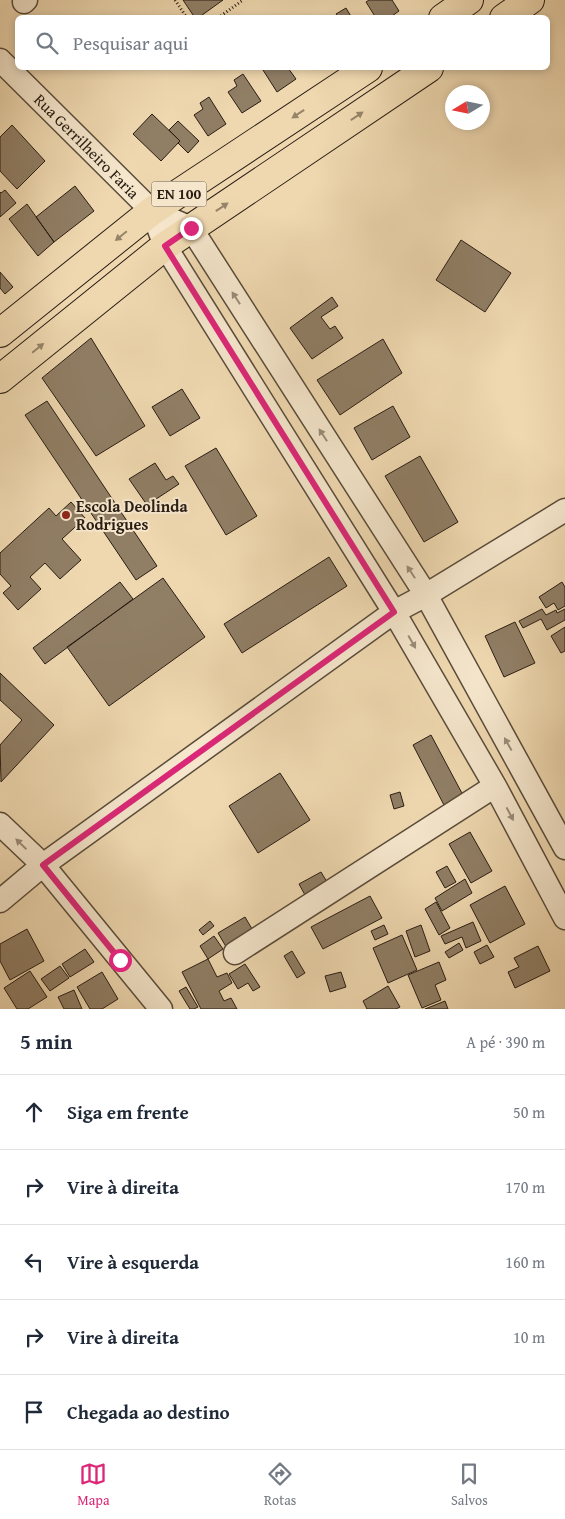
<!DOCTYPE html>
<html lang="pt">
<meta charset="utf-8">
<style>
:root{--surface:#fff;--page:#f2f2f3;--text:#1f2937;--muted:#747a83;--line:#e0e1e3;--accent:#db2777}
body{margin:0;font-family:"Gentium Book Plus",serif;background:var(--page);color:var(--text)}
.compass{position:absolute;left:445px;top:85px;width:45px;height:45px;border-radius:50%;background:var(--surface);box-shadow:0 2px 8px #0003;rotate:260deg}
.stop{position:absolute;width:15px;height:15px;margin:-11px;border:4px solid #db2777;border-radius:50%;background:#fff}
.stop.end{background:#db2777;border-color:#fff;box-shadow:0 1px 5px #0008}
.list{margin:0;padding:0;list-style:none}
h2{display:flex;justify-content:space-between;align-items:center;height:65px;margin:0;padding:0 20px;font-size:21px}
h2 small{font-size:16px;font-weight:400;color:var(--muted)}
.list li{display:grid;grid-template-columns:32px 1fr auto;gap:15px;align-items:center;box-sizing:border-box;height:75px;padding:0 20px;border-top:1px solid var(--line)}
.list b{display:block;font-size:19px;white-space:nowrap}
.list em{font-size:16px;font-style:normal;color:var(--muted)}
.icon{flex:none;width:28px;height:28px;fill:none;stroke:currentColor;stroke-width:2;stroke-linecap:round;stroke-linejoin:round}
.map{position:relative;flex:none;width:565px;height:1009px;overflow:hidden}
.search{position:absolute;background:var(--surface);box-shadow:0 2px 8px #0003;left:15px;right:15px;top:15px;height:55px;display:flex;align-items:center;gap:12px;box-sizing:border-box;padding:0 18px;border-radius:8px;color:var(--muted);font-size:19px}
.sheet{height:440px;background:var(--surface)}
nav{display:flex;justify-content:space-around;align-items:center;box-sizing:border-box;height:70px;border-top:1px solid var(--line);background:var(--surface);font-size:14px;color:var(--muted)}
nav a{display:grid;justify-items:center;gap:2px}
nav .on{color:var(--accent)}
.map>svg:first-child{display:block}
.building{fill:#907e65;stroke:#291d13}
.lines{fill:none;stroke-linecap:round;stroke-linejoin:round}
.minor-casing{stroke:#5a4c3a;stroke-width:25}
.major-casing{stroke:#291d13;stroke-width:30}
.path{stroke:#291d13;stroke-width:3;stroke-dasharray:1 2.5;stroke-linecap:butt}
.minor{stroke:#f5e6cc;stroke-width:22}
.major{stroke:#efd8b0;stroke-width:28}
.oneway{fill:#968469}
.oneway2{fill:#998c79}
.route{stroke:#db2777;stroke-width:6}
.poi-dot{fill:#8f2418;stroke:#f5e6cc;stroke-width:2}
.labels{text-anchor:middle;stroke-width:4;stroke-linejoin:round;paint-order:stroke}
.shield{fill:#f5e6cc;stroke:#66594a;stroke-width:1}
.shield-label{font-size:15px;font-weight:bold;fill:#291d13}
.street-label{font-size:16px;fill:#291d13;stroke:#f5e6cc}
.poi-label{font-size:16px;font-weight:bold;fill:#291d13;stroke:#f5e6cc;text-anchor:start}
</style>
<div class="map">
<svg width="565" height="1009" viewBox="0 0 565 1009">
<rect width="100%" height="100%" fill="#efd8b0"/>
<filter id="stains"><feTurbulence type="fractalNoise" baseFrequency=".004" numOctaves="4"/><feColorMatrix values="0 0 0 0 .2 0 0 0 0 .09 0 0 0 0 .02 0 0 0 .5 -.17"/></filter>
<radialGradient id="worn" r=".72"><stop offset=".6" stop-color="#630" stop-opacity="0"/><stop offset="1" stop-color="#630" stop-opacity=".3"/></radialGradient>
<!-- building -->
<path class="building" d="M183,0H223L198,18H195Z
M369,0H392L399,11L389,18H376L366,2Z
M346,8L352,18H339L336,14Z
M267,68H288L296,79L277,92L263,70Z
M243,74L261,101L242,113L228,92L237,86L234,80Z
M209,97L226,124L208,136L194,115L203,109L200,103Z
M152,114L180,141L161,161L133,134Z
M178,121L199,141L188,153L178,143L180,141L169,130Z
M12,125L45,161L17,189L0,171V137Z
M75,186L94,211L54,242L36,217Z
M5,190L16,203L0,217V192L1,193Z
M27,204L54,242L38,256L9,219Z
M461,240L511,273L485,312L436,280Z
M0,272L13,287L5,294L0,288Z
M332,297L338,306L321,317L330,329L335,326L343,338L312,359L290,328Z
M91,338L145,426L96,456L42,378Z
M383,339L402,373L340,415L317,380Z
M182,389L200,418L170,436L152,407Z
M47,401L157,566L136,580L25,415Z
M393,406L410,437L372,460L354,428Z
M216,448L257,516L226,535L185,466Z
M420,456L458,522L424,542L385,476Z
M155,463L166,480L173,476L179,484L147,505L129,479Z
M71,502L85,518L62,539L81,560L60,579L45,563L30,577L41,589L18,610L3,593L11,586L0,574V553L49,508L56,516Z
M329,557L347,586L242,653L224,624Z
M163,578L205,637L109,706L67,647Z
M120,582L133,599L45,664L33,648Z
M562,582L565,587V606L558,610L554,603L546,608L539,597Z
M542,609L546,615L556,610L557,613L565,609V620L547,630L541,619L523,628L519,621Z
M515,622L535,663L504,677L485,636Z
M565,627V651L561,653L551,636Z
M0,673L54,725L1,782L0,745L22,720L0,700Z
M431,735L464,797L445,807L413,745Z
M280,773L310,820L258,853L229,806Z
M400,792L404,806L394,809L390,795Z
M470,832L492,871L471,883L449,844Z
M447,866L456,882L445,888L436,872Z
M321,872L327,882L305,895L299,884Z
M465,879L472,893L442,911L435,898Z
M505,886L525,924L490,943L470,905Z
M370,896L382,918L323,949L311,927Z
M436,902L450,928L439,935L425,909Z
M245,917L255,934L228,950L218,933Z
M210,921L214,926L203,935L199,930Z
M473,922L481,941L466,948L462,937L445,944L441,936Z
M384,925L388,934L375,940L371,931Z
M421,925L430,951L415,957L406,931Z
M27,929L44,961L10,980L0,961V944Z
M402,935L417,970L388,983L373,948Z
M214,936L223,949L208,959L200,946Z
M459,943L463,950L449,958L445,952Z
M487,945L494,957L480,964L474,952Z
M538,946L550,971L515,988L508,972L519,967L514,958Z
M85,949L94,962L70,977L62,964Z
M292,951L305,973L297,978L284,956Z
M208,959L217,977L227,973L232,983L219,991L224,1001L231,998L237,1009H201L182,972Z
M439,962L446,980L435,985L441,1000L422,1008L408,975Z
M245,964L260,987L253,991L248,983L238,989L229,974Z
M60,966L69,978L50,991L41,979Z
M30,971L47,997L28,1009H17L4,988Z
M102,972L118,999L102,1009H90L77,987Z
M341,972L346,987L330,992L325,976Z
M388,986L400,1007L396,1009H367L363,1001Z
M186,987L198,1007L194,1009H190L179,991Z
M74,990L82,1009H64L58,997Z
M445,1001L448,1009H425Z"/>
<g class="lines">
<!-- minor casing -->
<g class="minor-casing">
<path id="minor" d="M24,2L26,0
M0,60L152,211L191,228L426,595L565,848
M152,211L165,246L394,612L495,786L565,918
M0,824L43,865L161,1009
M0,901L43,865L394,612L426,595L565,510
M235,953L495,786"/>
</g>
<!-- major casing -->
<g class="major-casing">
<path id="major" d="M443,18L469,0
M504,18L530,0
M0,333L152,211L368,68
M0,379L165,246L429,68"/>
</g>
<!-- path -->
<path class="path" d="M175,0L187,18
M218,18L243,0"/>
<!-- minor -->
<use href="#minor" class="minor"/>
<!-- major -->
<use href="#major" class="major"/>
</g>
<!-- one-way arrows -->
<defs><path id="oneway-solid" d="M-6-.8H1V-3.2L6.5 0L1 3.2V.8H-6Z" transform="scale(1.25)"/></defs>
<g class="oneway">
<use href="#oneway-solid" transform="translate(298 114) rotate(146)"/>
<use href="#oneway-solid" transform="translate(357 116) rotate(-34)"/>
<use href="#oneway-solid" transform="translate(222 207) rotate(-34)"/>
<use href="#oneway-solid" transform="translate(121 236) rotate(141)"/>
<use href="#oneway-solid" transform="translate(38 348) rotate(-39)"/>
</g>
<g class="oneway2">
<use href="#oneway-solid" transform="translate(236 298) rotate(-123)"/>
<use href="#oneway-solid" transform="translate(323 435) rotate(-123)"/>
<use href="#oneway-solid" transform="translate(411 572) rotate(-123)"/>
<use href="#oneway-solid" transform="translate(412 642) rotate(60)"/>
<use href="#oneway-solid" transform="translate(508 744) rotate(-119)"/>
<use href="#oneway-solid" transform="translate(510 814) rotate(62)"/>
<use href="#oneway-solid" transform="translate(21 844) rotate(-136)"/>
</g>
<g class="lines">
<!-- route -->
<path class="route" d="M120,960L43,865L394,612L165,246L191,228"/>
</g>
<!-- markers -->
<circle class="poi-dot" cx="66" cy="515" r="5"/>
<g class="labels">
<!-- shield labels -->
<rect class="shield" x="151.5" y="181.5" width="55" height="25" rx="4"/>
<g class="shield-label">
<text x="179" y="199">EN 100</text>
</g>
<!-- street labels -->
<g class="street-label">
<text transform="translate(87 146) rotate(45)" y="6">Rua Gerrilheiro Faria</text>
</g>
<!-- poi labels -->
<g class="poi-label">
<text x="76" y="512">Escola Deolinda<tspan x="76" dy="18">Rodrigues</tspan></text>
</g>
</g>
<rect width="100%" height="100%" filter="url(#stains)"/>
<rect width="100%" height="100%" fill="url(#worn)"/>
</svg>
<svg class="compass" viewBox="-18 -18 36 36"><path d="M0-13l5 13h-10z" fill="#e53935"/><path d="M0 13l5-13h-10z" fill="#747a83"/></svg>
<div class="stop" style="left:120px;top:960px"></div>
<div class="stop end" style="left:191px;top:228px"></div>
<div class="search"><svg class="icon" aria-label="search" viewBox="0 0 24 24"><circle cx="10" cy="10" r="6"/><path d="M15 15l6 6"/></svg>Pesquisar aqui</div>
</div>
<section class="sheet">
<h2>5 min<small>A pé · 390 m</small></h2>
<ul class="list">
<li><svg class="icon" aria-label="ahead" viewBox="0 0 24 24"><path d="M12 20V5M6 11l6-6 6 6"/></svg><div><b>Siga em frente</b></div><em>50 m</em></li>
<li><svg class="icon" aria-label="right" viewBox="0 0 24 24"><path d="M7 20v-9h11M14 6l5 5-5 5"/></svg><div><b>Vire à direita</b></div><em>170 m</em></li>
<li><svg class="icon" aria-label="left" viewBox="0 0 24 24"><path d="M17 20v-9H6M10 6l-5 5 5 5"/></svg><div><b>Vire à esquerda</b></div><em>160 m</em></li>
<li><svg class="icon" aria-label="right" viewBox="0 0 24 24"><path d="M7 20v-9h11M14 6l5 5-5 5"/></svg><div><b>Vire à direita</b></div><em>10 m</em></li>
<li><svg class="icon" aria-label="arrive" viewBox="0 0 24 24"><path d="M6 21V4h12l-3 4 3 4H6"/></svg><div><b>Chegada ao destino</b></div></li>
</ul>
</section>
<nav>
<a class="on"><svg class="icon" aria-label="map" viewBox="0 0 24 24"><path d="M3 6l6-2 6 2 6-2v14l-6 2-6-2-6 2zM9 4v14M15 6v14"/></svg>Mapa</a>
<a><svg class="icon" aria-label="directions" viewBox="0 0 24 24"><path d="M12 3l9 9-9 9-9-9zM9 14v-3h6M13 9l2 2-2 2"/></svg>Rotas</a>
<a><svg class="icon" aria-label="saved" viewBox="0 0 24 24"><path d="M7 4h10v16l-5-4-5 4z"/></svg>Salvos</a>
</nav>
